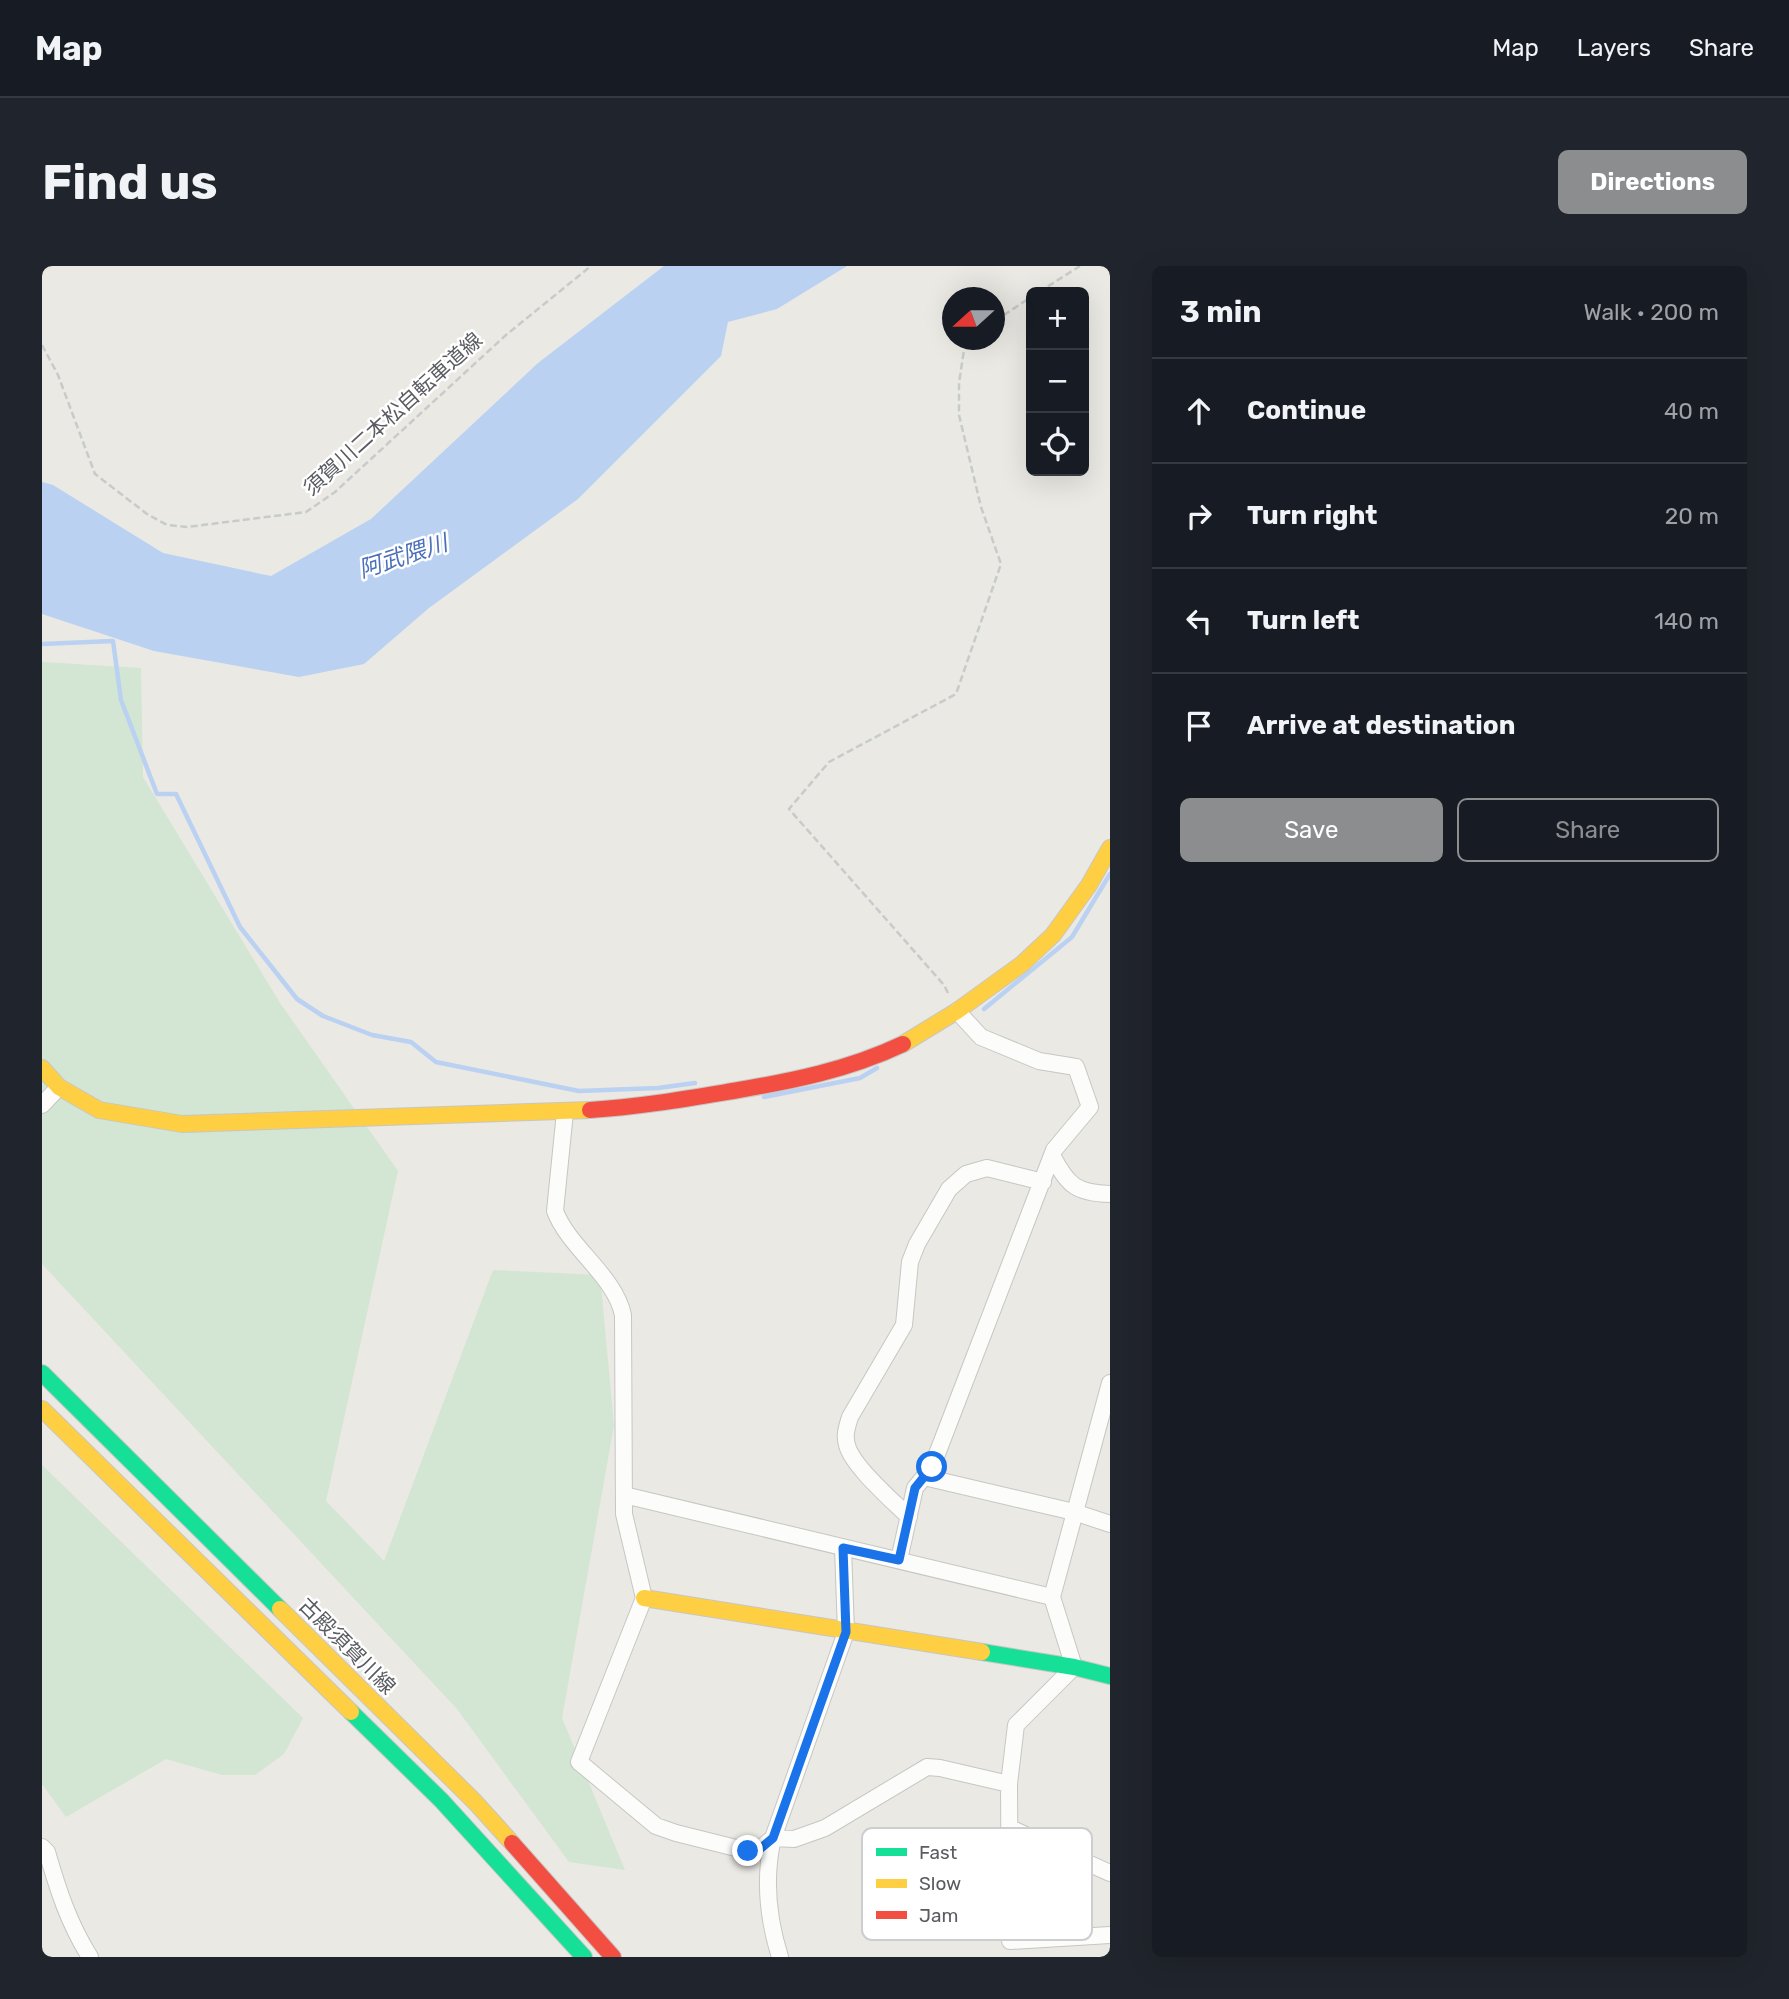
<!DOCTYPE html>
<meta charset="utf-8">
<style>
:root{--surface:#171b24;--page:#20242c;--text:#f1f3f6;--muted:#9ea1a6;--line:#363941;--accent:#8c8d8f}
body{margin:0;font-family:Rubik,"Noto Sans JP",sans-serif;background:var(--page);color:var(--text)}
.controls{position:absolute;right:21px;top:21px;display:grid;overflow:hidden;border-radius:10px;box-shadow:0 7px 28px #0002}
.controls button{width:63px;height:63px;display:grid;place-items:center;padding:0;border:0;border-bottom:2px solid var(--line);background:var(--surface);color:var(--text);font:35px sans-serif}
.compass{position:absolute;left:900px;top:21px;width:63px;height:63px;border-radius:50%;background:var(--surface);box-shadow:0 7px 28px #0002;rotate:249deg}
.stop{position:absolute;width:21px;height:21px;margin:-16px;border:5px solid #1a73e8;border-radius:50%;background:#fff}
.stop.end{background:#1a73e8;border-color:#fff;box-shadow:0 2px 7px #0008}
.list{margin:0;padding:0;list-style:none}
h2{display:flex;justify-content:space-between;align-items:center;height:91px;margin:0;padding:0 28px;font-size:30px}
h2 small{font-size:23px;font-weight:400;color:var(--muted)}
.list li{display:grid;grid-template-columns:46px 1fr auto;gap:21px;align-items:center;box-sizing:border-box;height:105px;padding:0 28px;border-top:2px solid var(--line)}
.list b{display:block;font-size:26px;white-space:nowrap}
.list em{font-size:23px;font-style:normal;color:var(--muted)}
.actions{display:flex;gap:14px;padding:21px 28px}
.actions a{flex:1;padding:16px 0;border:2px solid var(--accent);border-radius:10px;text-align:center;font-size:24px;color:var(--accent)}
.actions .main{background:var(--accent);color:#fff}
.icon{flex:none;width:38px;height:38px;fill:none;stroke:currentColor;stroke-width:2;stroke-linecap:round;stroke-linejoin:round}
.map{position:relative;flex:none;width:1068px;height:1691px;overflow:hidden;border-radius:10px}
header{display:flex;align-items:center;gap:42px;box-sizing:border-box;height:98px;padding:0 35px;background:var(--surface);border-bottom:2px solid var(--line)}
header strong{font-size:33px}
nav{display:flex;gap:38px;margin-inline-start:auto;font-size:24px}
.intro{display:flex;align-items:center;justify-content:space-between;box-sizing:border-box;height:168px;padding:0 42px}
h1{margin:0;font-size:49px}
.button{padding:18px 32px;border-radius:10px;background:var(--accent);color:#fff;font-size:24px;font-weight:700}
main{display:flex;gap:42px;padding:0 42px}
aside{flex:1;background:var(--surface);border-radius:10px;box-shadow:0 7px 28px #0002}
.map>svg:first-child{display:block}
.green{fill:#d3e5d3}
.water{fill:#bad1f2}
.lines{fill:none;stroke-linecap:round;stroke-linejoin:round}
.stream{stroke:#bad1f2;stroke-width:4.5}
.street-casing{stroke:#c6c6c4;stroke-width:18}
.fast-casing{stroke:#c7c6c5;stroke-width:18}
.slow-casing{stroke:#c7c6c5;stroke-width:18}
.jam-casing{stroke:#c7c6c5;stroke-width:18}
.path{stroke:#c7cbc9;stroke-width:2.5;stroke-dasharray:7 3.5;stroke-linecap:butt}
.street{stroke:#fcfcfb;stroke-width:16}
.fast{stroke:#16e098;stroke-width:16}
.slow{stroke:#ffcf43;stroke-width:16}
.jam{stroke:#f24e42;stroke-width:16}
.route{stroke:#1a73e8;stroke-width:9}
.labels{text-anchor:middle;stroke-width:5;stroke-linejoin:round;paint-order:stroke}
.street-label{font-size:21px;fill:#5a5c61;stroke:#fff}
.water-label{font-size:23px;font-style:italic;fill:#4b70b9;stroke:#fff}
.key{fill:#fff;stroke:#ceced0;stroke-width:2}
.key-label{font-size:19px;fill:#5a5c61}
</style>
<header>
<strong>Map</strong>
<nav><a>Map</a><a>Layers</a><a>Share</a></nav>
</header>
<div class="intro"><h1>Find us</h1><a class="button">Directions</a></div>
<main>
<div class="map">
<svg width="1068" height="1691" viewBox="0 0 1068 1691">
<rect width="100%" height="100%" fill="#eae9e4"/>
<!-- green -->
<path class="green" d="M0,396L99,402L101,511L238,737L356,905L284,1235L342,1295L451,1004L558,1009L572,1159L520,1452L583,1604L527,1596L415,1443L0,998Z
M0,1199L261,1452L242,1488L213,1509H180L124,1493L24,1551L0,1518Z"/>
<!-- water -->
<path class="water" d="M622,0H805L735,43L686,56L679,90L536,233L387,342L322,398L257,411L112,385L0,348V216L11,219L121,287L229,310L329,253L496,97Z"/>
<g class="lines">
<!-- stream -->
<path class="stream" d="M0,378L71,375L79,434L115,528H134L198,661L255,733L281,750L330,769L369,776L394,796L537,825L616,822L653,817
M942,743L1030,671L1068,608
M722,831L818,812L835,802"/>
<!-- street casing -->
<g class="street-casing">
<path id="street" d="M0,839L17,821
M523,846L513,945C527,982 573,1010 581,1049L582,1248L602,1332L537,1496L614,1560L634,1567L706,1585L719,1582L731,1572L752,1573L783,1562L885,1501L898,1502L967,1518
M1011,891C1026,920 1035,927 1068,928
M1068,1117L1010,1331L1032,1401L974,1459L967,1518L968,1675L1068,1669
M882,1211L1032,1246L1068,1258
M582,1229L1010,1331
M867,1251C851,1235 810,1200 805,1179C802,1169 805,1161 808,1151L862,1059L868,996L875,978L907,923L924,908L945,902L1001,916
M857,1294L873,1222L890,1201L1012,884L1048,841L1034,801L997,795L939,771L915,745
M968,1562L1068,1607
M0,1581L5,1586C16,1624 27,1658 48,1691
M738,1691C726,1653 722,1611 731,1572L804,1366L801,1282"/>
</g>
<!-- fast casing -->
<g class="fast-casing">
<path id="fast" d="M0,1107L238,1343
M940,1386L1032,1401L1068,1410
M309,1446L399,1534L542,1691"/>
</g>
<!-- slow casing -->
<g class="slow-casing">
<path id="slow" d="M861,778L915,745L980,698L1011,669L1047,619L1068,582
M0,802L17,821L57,844L140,858L548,844
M0,1143L309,1446
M602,1332L940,1386
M238,1343L433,1536L470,1577"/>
</g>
<!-- jam casing -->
<g class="jam-casing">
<path id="jam" d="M548,844C597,841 643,833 691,825C750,815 806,804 861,778
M470,1577L571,1691"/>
</g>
<!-- path -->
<path class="path" d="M997,26L1038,0
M953,55L989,31
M0,79L16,109L53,208L105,248L125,259L145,261L264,246L293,226L464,69L549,0
M906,727L902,719L747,543L787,496L914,428L959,298L939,241L917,149V117L922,84L926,74"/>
<!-- street -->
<use href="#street" class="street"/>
<!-- fast -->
<use href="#fast" class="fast"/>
<!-- slow -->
<use href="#slow" class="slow"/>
<!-- jam -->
<use href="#jam" class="jam"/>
</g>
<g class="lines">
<!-- route -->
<path class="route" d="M706,1585L719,1582L731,1572L804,1366L801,1282L857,1294L873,1222L890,1201"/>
</g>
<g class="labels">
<!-- street labels -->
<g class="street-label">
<text transform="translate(351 148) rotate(-42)" y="7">須賀川二本松自転車道線</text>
<text transform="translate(305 1380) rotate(45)" y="7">古殿須賀川線</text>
</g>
<!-- water labels -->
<g class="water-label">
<text transform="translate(361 290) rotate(-18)" y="8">阿武隈川</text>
</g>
</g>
<!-- legend -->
<rect x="820" y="1562" width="230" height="112" rx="10" class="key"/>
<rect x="834" y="1582" width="31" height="8" fill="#16e098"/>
<rect x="834" y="1613" width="31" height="9" fill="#ffcf43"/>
<rect x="834" y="1645" width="31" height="8" fill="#f24e42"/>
<g class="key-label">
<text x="877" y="1593">Fast</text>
<text x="877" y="1624">Slow</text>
<text x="877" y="1656">Jam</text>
</g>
</svg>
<div class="controls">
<button>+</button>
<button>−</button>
<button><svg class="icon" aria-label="locate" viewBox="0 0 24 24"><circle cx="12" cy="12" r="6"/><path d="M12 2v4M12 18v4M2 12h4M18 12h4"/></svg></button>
</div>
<svg class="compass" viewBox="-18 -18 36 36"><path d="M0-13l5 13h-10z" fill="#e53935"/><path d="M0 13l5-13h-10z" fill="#9ea1a6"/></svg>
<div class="stop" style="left:890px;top:1201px"></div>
<div class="stop end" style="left:706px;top:1585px"></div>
</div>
<aside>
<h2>3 min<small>Walk · 200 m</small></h2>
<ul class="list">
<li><svg class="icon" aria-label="ahead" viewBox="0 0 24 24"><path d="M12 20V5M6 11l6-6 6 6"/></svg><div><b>Continue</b></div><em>40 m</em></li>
<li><svg class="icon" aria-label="right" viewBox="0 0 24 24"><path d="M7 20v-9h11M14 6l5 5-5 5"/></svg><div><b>Turn right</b></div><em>20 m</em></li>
<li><svg class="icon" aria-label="left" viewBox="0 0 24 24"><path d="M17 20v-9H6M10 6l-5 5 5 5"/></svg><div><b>Turn left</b></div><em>140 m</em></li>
<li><svg class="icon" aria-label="arrive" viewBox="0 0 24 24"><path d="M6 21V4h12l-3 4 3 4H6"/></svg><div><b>Arrive at destination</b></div></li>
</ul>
<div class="actions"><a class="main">Save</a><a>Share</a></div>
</aside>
</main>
